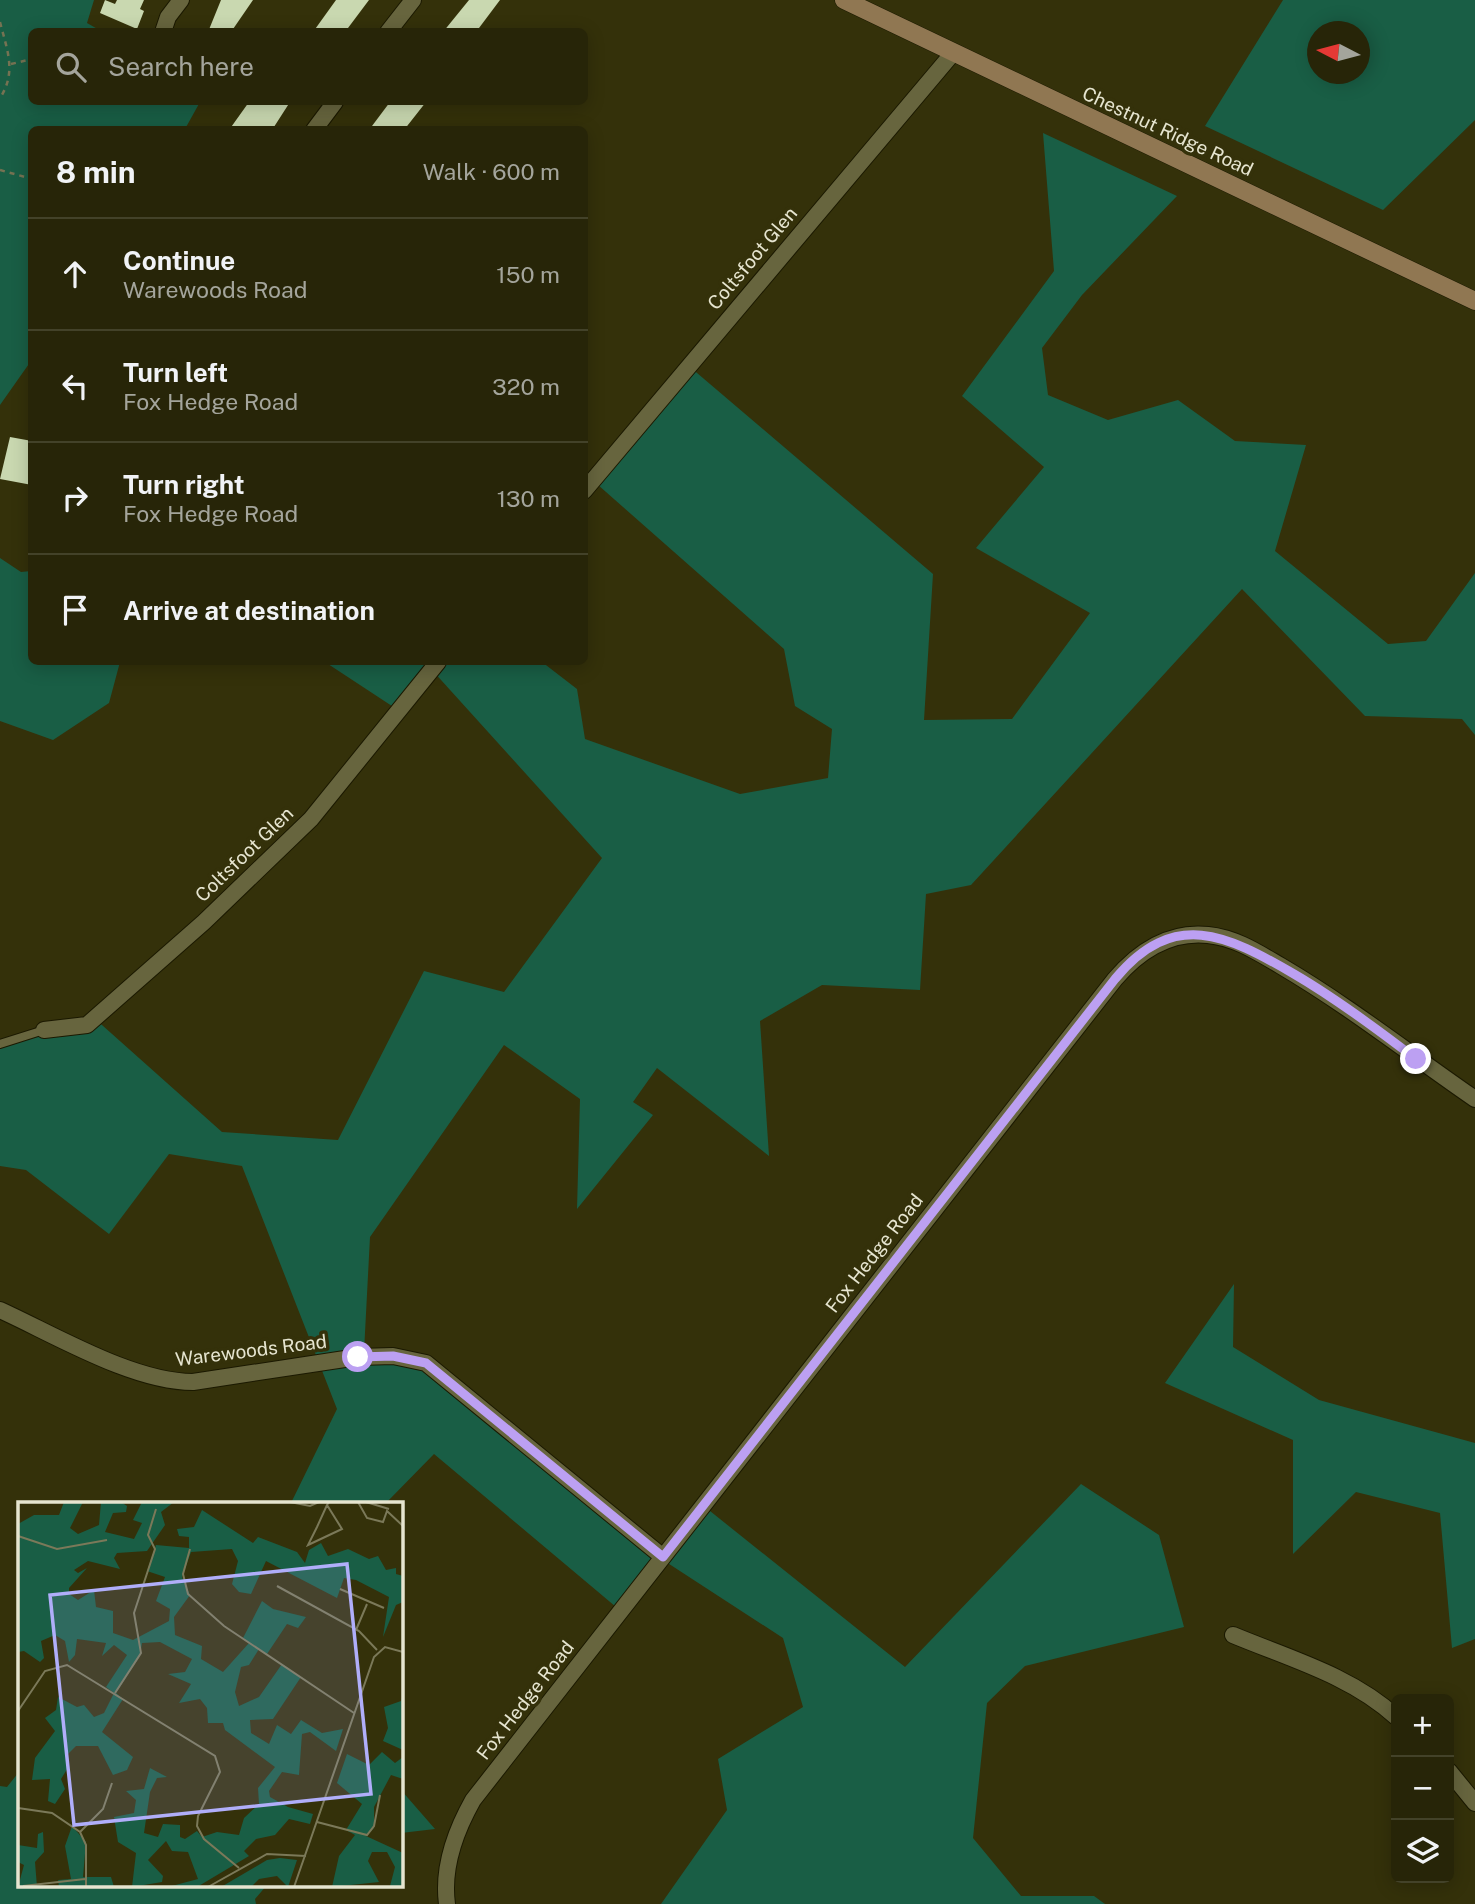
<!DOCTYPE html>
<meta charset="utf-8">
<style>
:root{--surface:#272508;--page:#2f2d12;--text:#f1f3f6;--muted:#a4a59c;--line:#434229}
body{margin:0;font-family:"Public Sans",sans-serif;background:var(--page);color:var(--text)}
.controls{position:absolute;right:21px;bottom:21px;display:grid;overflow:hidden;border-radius:10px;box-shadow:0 4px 18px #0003}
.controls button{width:63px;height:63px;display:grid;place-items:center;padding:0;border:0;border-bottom:2px solid var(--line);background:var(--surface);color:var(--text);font:35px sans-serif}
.compass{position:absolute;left:1307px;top:21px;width:63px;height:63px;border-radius:50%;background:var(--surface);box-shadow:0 4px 18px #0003;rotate:276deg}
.stop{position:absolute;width:21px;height:21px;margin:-16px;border:5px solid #bca0f2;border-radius:50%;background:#fff}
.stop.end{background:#bca0f2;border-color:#fff;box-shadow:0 2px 7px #0008}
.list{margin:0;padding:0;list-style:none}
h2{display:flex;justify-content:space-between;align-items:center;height:91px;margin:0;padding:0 28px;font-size:30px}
h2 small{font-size:23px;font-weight:400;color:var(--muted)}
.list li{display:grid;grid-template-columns:46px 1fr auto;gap:21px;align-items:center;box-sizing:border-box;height:112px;padding:0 28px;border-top:2px solid var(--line)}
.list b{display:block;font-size:26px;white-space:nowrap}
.list p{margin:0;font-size:23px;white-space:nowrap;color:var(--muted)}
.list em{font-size:23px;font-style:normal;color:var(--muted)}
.icon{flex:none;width:38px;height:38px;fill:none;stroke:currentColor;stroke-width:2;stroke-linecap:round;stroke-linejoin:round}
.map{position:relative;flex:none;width:1475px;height:1904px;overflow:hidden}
.search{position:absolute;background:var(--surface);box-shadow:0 4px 18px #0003;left:28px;top:28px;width:560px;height:77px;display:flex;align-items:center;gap:18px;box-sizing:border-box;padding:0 24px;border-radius:10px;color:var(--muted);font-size:26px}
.panel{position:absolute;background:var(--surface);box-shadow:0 4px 18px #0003;left:28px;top:126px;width:560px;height:539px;border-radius:10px}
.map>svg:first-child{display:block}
.green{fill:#195e45;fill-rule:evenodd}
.building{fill:#c9d8b0}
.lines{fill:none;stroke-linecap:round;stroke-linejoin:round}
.service-casing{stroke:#1b1900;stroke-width:10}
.minor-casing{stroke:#1b1900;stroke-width:18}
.secondary-casing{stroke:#1b1900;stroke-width:19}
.path{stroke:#757252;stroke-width:2.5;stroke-dasharray:5 5;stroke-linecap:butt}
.service{stroke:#67653e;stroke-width:8}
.minor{stroke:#67653e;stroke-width:16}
.secondary{stroke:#907752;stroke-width:18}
.route{stroke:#bca0f2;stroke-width:9}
.labels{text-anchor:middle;stroke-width:7;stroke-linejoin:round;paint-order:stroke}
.street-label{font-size:19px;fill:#e6e5d0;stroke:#34310a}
.inset-road{fill:none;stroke:#7b7959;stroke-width:2}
.view{fill:#b0aefa;fill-opacity:0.15;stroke:#b0aefa;stroke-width:3.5}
.inset-edge{fill:none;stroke:#e6e5d0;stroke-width:3.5}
</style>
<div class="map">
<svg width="1475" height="1904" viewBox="0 0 1475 1904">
<rect width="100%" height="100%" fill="#34310a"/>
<!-- green -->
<path class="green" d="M0,0H94L87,23L101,31L32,32V102H200L185,129L32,130L31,361L0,405Z
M1283,0H1475V120L1383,210L1205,126ZM1318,32H1360V74H1318Z
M1043,133L1177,196L1082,295L1042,348L1048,395L1108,420L1178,400L1235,441L1306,445L1275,551L1388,644L1426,641L1475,573V735L1462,719L1365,716L1242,589L971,885L926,894L920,990L822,985L760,1021L769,1156L657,1068L633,1102L653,1115L577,1209L580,1099L504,1045L370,1237L364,1352L447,1373L669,1551L705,1507L905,1667L1081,1484L1159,1535L1184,1627L1025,1666L987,1703L973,1838L1021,1896H1094L1105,1904H661L727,1810L718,1759L803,1707L783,1638L663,1560L622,1612L434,1454L386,1503H291L337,1409L242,1166L169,1154L109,1234L26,1170L0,1166V1046L93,1017L222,1132L338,1140L424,971L504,992L602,858L432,670L398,710L325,662H542L577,689L585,739L740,794L828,778L832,729L795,706L784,649L589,477L690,367L933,574L924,720L1012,719L1090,613L976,548L1044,467L962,396L1054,271Z
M0,558L21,572L31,571L32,662H120L109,703L53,740L0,721Z
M1234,1284L1233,1347L1319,1400L1475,1443V1639L1452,1648L1440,1513L1356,1492L1293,1554V1440L1165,1383Z
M19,1772V1885H267L255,1899L256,1904H0V1786L7,1787Z
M401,1790L435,1829L401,1833Z"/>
<!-- building -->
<path class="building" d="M105,0L115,4L117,0H144L140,9L144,11L137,29L100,13Z
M221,0H253L231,32H208Z
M336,0H369L345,32H313Z
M469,0H500L476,32H443Z
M249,102H290L272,130H229Z
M390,102H426L404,130H369Z
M10,437L32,441V485L0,479Z"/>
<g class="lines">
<!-- service casing -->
<g class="service-casing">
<path id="service" d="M0,1044L44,1030"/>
</g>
<!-- minor casing -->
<g class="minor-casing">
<path id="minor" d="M163,32L168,17L181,0
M388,32L413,0
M314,130L335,102
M584,491L953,53
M44,1030L87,1025L204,922L311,819L438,662
M0,1310C55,1335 133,1382 193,1382L358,1357L393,1356L426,1363L663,1557
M1233,1635C1288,1658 1352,1676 1396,1717
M1449,1771L1475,1803
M447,1904C442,1867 455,1832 473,1800L1115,979C1139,951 1170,931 1208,935C1236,938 1257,952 1281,966C1349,1006 1411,1055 1475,1099"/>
</g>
<!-- secondary casing -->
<g class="secondary-casing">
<path id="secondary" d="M844,0L1475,301"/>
</g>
<!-- path -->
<path class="path" d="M0,22C7,50 17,72 0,98
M11,64L32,59
M0,170L32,179"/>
<!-- service -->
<use href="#service" class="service"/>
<!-- minor -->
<use href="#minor" class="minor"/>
<!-- secondary -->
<use href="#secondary" class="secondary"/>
</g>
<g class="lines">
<!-- route -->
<path class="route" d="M358,1357L393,1356L426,1363L663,1557L1115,979C1174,908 1227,935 1294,974C1337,999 1377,1029 1416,1059"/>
</g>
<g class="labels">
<!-- street labels -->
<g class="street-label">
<text transform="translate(1168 131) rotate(25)" y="7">Chestnut Ridge Road</text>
<text transform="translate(752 258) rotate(-50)" y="7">Coltsfoot Glen</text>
<text transform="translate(244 854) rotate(-44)" y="7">Coltsfoot Glen</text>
<text transform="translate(874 1253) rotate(-52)" y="7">Fox Hedge Road</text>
<text transform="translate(251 1350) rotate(-7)" y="7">Warewoods Road</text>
<text transform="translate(525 1700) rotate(-52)" y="7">Fox Hedge Road</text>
</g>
</g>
<!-- overview -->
<g transform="translate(18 1502)">
<rect width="385" height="385" fill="#34310a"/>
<path d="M46,0H65L52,26L60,32L81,23L83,0H103L109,4L108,10L95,11L87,30L116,37L124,21L115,18L124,0H156L143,10L147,23L129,49L99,51L96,56L102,67L70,59L56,68L60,71L69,66L51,86V92L60,98L76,88L78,105L95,109V131L115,138L151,119L152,107L138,99L147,75L129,69L138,43L171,46V35L161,34L159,27L176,25L184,8L235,41L240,35L279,50L287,61L291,48L303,41L310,54L330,47L351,57L360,54L368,68L378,66V72L385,74V100L378,103L365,135L371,95L338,78L326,76L319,96L248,59L233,92L221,90L214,82L220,59L214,47L173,50L164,75L172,93L156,115L157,133L184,144L183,157L205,170L231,141L225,136L244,99L255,107L288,115L280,126L269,122L249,152L241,147L231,163L223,165L217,190L221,204L241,195L264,162L283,175L255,217L232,218L233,231L251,242L259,223L273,232L283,218L304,231L325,227L318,249L292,230L284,232L281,273L264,270L251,289L252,295L270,305L295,312L292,322L271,317L257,333L238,337L226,349L231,354L179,385H150L180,377L170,350L154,349L148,339L130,358L145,374L144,380L114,385L118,351L100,340L96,315L116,311L118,298L108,289L126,287L132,266L149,275L139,276L132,290L126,331L140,335L145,322L162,323V335L167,337L179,329L184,335L199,330L221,333L226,316L241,302L240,286L257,265L207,228L205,221H190L189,206L182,197L161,201L173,182L150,172L167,170L174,157L142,140L124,141L122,154L98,191L105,197L84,230L115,255L109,268L95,273L80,244H58L50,252L51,264L43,277L47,287L37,302L30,299L32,277L14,278L17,256L37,229L27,216L38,208L40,195L59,205L66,203L76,215L86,211L96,191L88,185L109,153L96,143L84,154L88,141L59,137L57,153L51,160L47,139L37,133L23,139L26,156L22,160L6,149L0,150V22L16,13H41ZM385,192V248L365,239L370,226L366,205L383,199ZM364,250L377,261L385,255V277L373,273L356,305V326L348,334L385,351V385L372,384L377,365L369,350H354L350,359L361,380L314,385L321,354L337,333L328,328L344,302L319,281L329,252L351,263ZM54,324L68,340L65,375H93L96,385H41L40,378L53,377L47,344ZM25,330L26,350L17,360L19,385H0L6,363L0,360V343L19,346L20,332ZM262,356L279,358L270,385L259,374L241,377L233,385H203L249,358Z" fill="#195e45"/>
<path class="inset-road" d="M272,0L292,4L301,0M340,0L349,16L365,20L369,9L385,24M348,0L371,7M309,3L324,27L290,43L299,25L309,3L311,0M0,34L39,47L89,38M172,47L165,72L170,92L206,124L336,211M259,84L341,129L359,148M322,87L366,106M338,128L349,102M97,191L123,151L116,111L137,47L130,33L138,7M0,209L27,169L49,163L197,254L202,270L180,314L179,324L186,337L221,366M0,306L34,311L62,330L68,343V385M299,320L349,333L356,324L362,293M62,330L85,307L94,281M5,384L67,377M190,385L249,352L288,354M276,385L356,155L367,145L385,150"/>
<path class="view" d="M329,62L353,292L56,323L32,93Z"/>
<rect width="385" height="385" class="inset-edge"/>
</g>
</svg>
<div class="controls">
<button>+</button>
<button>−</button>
<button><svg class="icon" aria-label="layers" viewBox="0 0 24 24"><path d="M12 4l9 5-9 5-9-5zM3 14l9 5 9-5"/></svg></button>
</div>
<svg class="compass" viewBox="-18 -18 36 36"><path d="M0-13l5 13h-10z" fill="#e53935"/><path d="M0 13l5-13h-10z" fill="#a4a59c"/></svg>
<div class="stop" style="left:358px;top:1357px"></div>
<div class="stop end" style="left:1416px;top:1059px"></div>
<div class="search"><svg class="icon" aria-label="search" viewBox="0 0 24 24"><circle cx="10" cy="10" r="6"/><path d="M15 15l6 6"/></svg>Search here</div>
<section class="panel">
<h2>8 min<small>Walk · 600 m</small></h2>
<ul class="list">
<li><svg class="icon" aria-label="ahead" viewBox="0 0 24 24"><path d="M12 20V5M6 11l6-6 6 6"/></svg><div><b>Continue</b><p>Warewoods Road</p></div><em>150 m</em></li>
<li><svg class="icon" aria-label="left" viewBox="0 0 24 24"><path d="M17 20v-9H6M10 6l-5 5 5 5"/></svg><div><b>Turn left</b><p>Fox Hedge Road</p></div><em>320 m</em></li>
<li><svg class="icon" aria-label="right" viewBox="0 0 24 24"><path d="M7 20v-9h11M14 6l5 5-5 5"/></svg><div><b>Turn right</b><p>Fox Hedge Road</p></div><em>130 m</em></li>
<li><svg class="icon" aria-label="arrive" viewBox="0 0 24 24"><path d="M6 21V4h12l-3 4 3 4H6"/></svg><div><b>Arrive at destination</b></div></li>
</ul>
</section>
</div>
